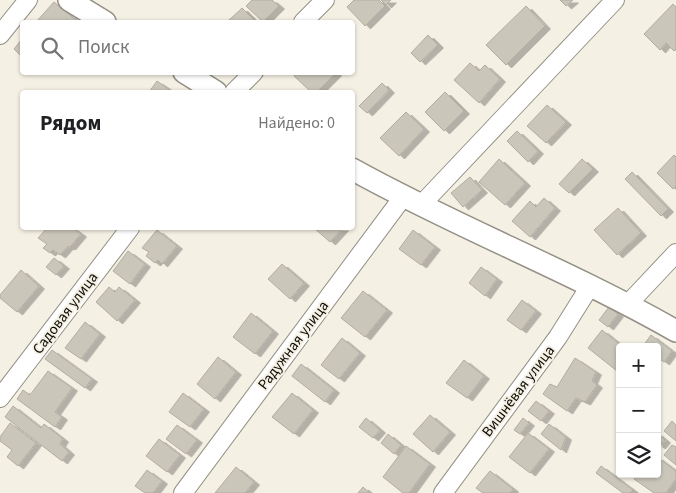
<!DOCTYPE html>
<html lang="ru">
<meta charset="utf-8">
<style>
:root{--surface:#fff;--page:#f6f6f6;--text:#202124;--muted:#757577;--line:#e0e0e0}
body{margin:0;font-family:"Source Sans 3",sans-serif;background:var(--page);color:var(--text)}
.controls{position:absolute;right:15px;bottom:15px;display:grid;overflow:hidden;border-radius:5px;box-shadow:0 1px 4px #0004}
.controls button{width:45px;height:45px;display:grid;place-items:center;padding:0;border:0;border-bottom:1px solid var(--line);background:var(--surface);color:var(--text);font:25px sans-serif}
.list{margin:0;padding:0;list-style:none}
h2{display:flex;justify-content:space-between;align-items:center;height:65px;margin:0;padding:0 20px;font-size:21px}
h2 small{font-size:16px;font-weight:400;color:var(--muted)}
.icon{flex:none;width:28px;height:28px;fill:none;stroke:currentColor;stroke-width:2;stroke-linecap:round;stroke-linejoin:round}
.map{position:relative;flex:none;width:676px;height:493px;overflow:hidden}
.search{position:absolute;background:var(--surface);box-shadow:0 1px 4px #0004;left:20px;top:20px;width:335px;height:55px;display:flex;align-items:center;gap:12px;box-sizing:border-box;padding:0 18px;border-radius:5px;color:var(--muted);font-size:19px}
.panel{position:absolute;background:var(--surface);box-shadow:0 1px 4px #0004;left:20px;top:90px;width:335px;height:140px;border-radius:5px}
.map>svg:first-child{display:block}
.building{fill:#cbc6ba;stroke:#b2ada1;filter:url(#shadow)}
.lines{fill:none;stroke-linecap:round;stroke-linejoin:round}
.minor-casing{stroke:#949085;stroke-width:20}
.tertiary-casing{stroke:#949085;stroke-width:24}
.minor{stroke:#fff;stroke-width:18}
.tertiary{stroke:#fff;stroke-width:21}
.labels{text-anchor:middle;stroke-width:4;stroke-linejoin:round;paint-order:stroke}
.street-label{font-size:15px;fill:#0e0c08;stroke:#f5f0e4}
</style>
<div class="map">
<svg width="676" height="493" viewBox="0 0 676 493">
<defs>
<filter id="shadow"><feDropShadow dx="5.5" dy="3" stdDeviation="0" flood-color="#0004"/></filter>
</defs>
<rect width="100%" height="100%" fill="#f5f0e4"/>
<!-- building -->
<path class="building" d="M252,0H272L279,6L263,22L246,6Z
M354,0H379L385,6L365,26L347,7Z
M381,0H391L386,5Z
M560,0H573L566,6Z
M54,2L78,22H36Z
M673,4L676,7V49L674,51L666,43L660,50L644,34Z
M526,6L545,26L506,65L486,45Z
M242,8L256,22H227Z
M428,35L438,45L420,62L411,53Z
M22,39V57L14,49Z
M470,63L479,71L485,65L500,79L479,103L454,80Z
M297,72H335L336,73L317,92H311L294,76Z
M157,81L173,92H149Z
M382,83L389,90L367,113L359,106Z
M445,92L464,111L444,131L425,112Z
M547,105L566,122L546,143L527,126Z
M406,112L424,129L399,156L380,138Z
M517,131L538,151L528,162L507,141Z
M674,155L676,157V186L673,189L657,173Z
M499,159L525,183L505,205L479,182Z
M582,159L593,169L569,193L559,184Z
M632,172L668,209L661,216L625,179Z
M470,177L482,190L463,207L451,193Z
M544,198L555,208L530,237L512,221L530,201L536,207Z
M618,208L641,233L617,255L594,230Z
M47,228H73L81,234L70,247L68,246L60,255L53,250L50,253L43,248L47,244L38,238Z
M314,228H343L330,242Z
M157,230L177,246L162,264L158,260L155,263L146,256L149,252L142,248Z
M413,230L435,247L421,265L399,249Z
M128,251L145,264L130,284L113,271Z
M54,258L64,266L56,275L46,267Z
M282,264L304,283L290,299L268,279Z
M481,267L497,279L485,296L469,283Z
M21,270L39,286L17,312L0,298V295Z
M109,287L115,292L119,287L135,300L117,321L96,302Z
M363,291L387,310L365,337L341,318Z
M522,300L536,311L521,330L507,320Z
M609,307L618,314L608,327L599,320Z
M251,313L273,331L255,354L233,337Z
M85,322L100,334L81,359L65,348Z
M602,330L623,347H620V367L617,371L588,348Z
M651,335L672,351L664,362L657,357V347L643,346Z
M342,338L360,353L339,379L321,365Z
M52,350L92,379L85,388L45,359Z
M218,357L236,372L215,399L197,384Z
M575,358L596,372L592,381L597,385L585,402L576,398L567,411L543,394L550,384L557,387Z
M464,360L484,376L467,398L446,383Z
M301,364L334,390L325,402L292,376Z
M48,371L72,388L55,412L62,417L55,427L17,399L23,390L30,395Z
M183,393L204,409L190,427L169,412Z
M292,393L313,410L294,434L272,417Z
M536,401L549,411L541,421L528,411Z
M13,406L41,428L44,424L63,439L60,444L69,452L62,461L5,417Z
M430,415L450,432L433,452L413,434Z
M366,418L380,430L373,438L359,427Z
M523,418L529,423L520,434L514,430Z
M672,421L676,425V441L664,431Z
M10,423L36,443L18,466L7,457L12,450L0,441V437Z
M549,424L566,437L561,450L541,434Z
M177,425L197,440L186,454L166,439Z
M528,433L549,449L530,473L509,457Z
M657,433L665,440L660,446L657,444Z
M388,434L401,445L394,454L381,443Z
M159,439L180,455L167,472L146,456Z
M672,445L676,447V465L664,455Z
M406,446L430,464L409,493H403L383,477Z
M657,457L676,471V479L666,493H654L634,479L637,474H657Z
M601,466L633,490L630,493H623L596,473Z
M236,467L254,482L245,493H215Z
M147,470L162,481L153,493H145L135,486Z
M490,471L513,489L510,493H483L476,488Z
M363,487L370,493H358Z"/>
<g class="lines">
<!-- minor casing -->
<g class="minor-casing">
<path id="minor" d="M303,22L325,0
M0,35L28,0
M234,92L254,72
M421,205L615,0
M628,304L676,253
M0,398L130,228
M183,493L403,197
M443,493L558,337L590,286"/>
</g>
<!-- tertiary casing -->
<g class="tertiary-casing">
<path id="tertiary" d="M69,0L105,22
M184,72L216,92
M352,169C458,228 571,271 676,331"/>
</g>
<!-- minor -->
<use href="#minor" class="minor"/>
<!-- tertiary -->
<use href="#tertiary" class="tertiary"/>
</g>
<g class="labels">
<!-- street labels -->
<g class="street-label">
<text transform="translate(65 313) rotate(-53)" y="5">Садовая улица</text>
<text transform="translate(293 345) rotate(-53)" y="5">Радужная улица</text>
<text transform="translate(518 391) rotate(-53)" y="5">Вишнёвая улица</text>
</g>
</g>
</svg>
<div class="controls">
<button>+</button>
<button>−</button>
<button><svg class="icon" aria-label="layers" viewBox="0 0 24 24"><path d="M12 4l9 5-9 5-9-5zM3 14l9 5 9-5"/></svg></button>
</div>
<div class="search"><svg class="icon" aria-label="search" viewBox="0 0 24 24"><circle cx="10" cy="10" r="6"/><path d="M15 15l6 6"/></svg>Поиск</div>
<section class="panel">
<h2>Рядом<small>Найдено: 0</small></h2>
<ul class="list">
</ul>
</section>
</div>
